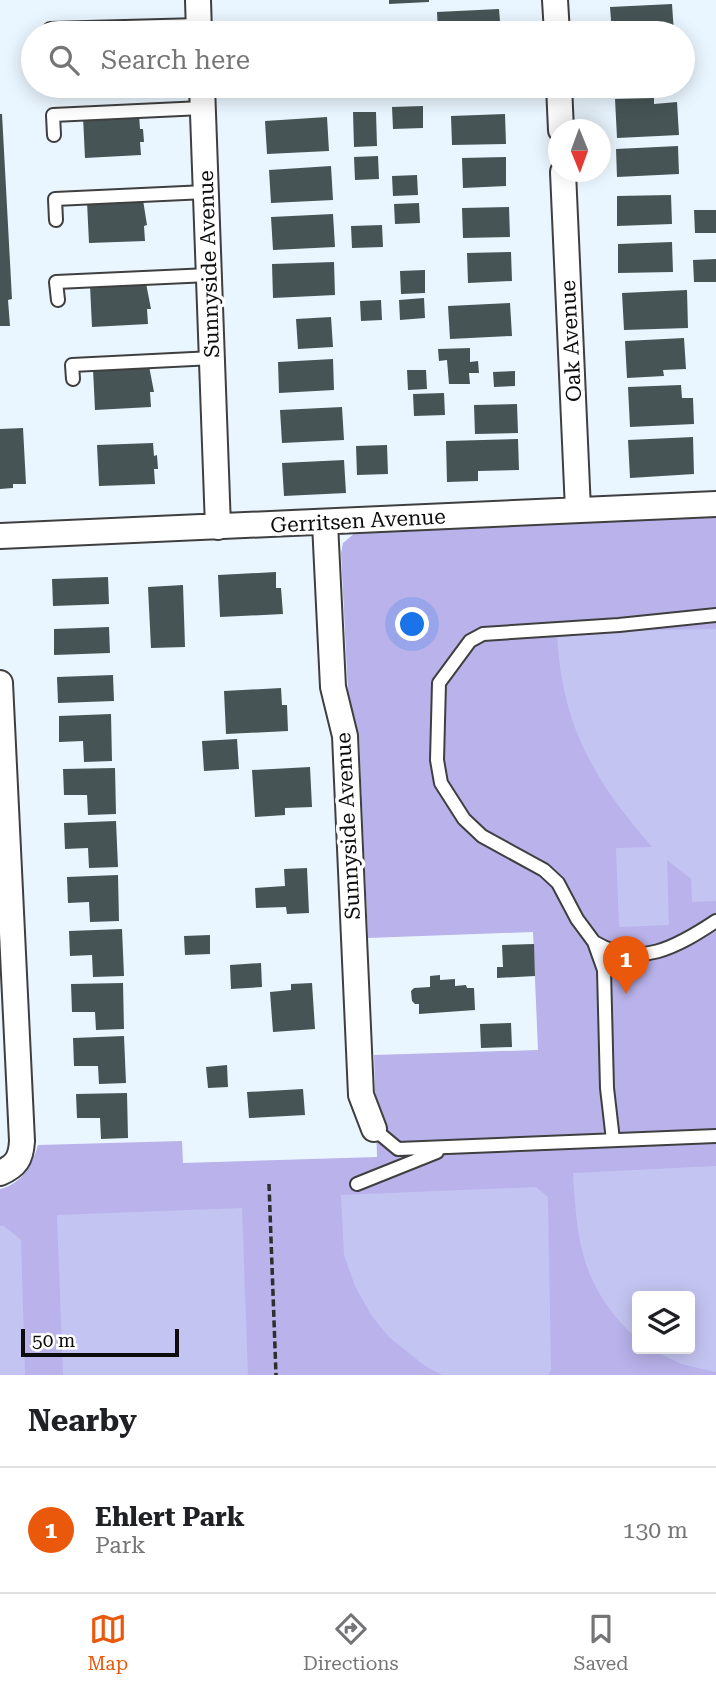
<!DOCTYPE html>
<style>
:root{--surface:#fff;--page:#f2f2f2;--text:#202124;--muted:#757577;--line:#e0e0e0;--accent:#ea580c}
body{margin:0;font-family:"Roboto Serif",serif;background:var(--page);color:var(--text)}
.controls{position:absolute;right:21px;bottom:21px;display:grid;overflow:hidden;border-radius:7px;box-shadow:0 4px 18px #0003}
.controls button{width:63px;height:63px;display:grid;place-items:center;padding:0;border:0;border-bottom:2px solid var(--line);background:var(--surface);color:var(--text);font:35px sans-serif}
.compass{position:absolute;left:548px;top:119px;width:63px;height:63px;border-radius:50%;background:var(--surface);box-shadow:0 4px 18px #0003;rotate:179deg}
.scale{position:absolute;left:21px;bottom:18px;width:158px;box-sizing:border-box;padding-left:7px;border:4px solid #0c0c0c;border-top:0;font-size:19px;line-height:24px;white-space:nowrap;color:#0c0c0c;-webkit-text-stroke:5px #fff;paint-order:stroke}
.you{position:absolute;left:413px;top:625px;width:24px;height:24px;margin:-18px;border:5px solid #fff;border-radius:50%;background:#1a73e8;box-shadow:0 0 0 10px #1a73e833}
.badge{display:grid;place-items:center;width:46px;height:46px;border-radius:50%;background:var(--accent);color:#fff;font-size:23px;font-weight:700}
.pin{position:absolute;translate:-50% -58px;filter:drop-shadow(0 2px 4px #0008)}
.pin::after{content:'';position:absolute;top:37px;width:24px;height:21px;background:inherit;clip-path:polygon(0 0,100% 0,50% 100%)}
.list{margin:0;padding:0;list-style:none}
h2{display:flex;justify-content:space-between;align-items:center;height:91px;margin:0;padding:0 28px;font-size:30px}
h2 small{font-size:23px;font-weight:400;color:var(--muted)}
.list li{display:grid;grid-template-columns:46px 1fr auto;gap:21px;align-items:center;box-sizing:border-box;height:126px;padding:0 28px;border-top:2px solid var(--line)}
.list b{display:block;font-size:26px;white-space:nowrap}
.list p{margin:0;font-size:23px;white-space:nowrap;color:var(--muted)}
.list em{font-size:23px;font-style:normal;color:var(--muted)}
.icon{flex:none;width:38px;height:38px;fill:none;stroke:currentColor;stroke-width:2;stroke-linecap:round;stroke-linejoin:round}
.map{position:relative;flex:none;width:716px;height:1375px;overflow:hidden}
.search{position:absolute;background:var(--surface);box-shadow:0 4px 18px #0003;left:21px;right:21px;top:21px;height:77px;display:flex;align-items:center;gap:18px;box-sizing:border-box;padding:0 24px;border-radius:38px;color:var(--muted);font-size:26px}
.sheet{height:217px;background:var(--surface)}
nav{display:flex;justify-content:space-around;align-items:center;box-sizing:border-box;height:98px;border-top:2px solid var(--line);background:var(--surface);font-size:19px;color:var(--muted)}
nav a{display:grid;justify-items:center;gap:4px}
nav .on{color:var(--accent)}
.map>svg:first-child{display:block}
.green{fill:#b9b2eb;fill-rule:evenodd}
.pitch{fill:#c4c4f2}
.building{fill:#475455}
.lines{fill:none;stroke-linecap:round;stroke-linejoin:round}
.service-casing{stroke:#3f3f3f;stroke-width:16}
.minor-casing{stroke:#3f3f3f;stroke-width:28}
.path{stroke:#2e2e2e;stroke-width:3.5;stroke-dasharray:7 3.5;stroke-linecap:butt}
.service{stroke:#fff;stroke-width:12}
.minor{stroke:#fff;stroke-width:24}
.labels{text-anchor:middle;stroke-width:7;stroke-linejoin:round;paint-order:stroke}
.street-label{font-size:21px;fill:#0c0c0c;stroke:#fff}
</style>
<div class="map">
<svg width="716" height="1375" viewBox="0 0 716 1375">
<rect width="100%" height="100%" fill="#eaf6ff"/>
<!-- green -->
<path class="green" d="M716,517V1375H0V1189C22,1184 32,1165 38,1145L182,1141L183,1163L377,1157L374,1055L538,1050L533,932L368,938L359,737L348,692L341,553L343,543L356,532ZM637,1296H690V1349H637Z"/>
<!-- pitch -->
<path class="pitch" d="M716,629V901L692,902L691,879L667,860L669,925L619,927L616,848L652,847C593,779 561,724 557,632Z
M716,1166V1372L681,1364L651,1349H690V1296H637V1339C582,1288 577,1244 573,1173Z
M536,1187L548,1197L551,1370L548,1375H442L425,1366L389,1337L371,1315L355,1286L344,1255L341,1195Z
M242,1208L248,1375H63L57,1215Z
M0,1226H4L21,1240L25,1375H0Z"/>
<!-- building -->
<path class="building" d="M389,0H429V2L389,4Z
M672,4L674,33H612L610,7Z
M499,9L501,33H438L437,12Z
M315,23V33H261L260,26Z
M263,86H318V93L263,96Z
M465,86H500V89L466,90Z
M654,98V104L677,102L679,135L617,138L615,99Z
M423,106V128L393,129L392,107Z
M353,112H376L377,146L354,147Z
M0,114H2L12,299L8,300L10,326H0Z
M139,114L140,129H143L144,142H140L141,155L85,158L83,117Z
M505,114L506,144L452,145L451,116Z
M327,117L329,151L267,154L265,121Z
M678,146L679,174L617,177L616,149Z
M378,156L379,179L355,180L354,157Z
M506,157V186L463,188L462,158Z
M331,166L333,200L271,203L269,170Z
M417,175L418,195L393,196L392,176Z
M671,195L672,224L617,226V196Z
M143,200L147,225L144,226L145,241L89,243L87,202Z
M419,203L420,223L395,224L394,204Z
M509,207L510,237L463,238L462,208Z
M694,210H716V233H695Z
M333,214L335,247L273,250L271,217Z
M382,225L383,247L352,248L351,226Z
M672,242L673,272L618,273V244Z
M511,252L512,281L468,283L467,253Z
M716,259V282H694L693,260Z
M334,262L335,295L273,298L272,264Z
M425,270V293L401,294L400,271Z
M146,283L151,309H147L148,324L92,327L90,286Z
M687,290L688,328L624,330L622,293Z
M424,298L425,318L400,320L399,300Z
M381,300L382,320L361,321L360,301Z
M510,303L512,336L450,339L448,306Z
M331,317L333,347L298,349L296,319Z
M684,338L686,369L663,370L664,376L627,378L625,341Z
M470,348V362L478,361L479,373H469L470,384H449L447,360L439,361L438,349Z
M333,359L334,390L279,393L278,362Z
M149,366L154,392H150L151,407L95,410L93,369Z
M407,370H426L427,389L408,390Z
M515,371V386L494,387L493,372Z
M681,385L682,398H693L694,424L630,427L628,387Z
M444,393L445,415L414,416L413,394Z
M517,404L518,433L475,434L474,405Z
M342,407L344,440L282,443L280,410Z
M23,428L26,484H13V488L0,489V429Z
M693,437L694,474L630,478L628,440Z
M518,439L519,470L478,471V481L447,482L446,441Z
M153,443L154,456L157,455L158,469H154L155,484L99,486L97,445Z
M387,445L388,474L357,475L356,446Z
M344,460L346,493L284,496L282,463Z
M276,572V588H281L283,614L220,617L218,575Z
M108,577L109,604L53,606L52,579Z
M183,585L185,647L151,648L148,587Z
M109,627L110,653L54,655V629Z
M113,675L114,701L58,703L57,677Z
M281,688L282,705H287L288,731L226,734L224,691Z
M111,714L112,761L84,762L83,741L59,742V716Z
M237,739L239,769L204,771L202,741Z
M310,767L312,807L285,808V815L255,817L252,770Z
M115,768L116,814L88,815L87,795H64L63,769Z
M116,821L118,867L89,868L88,848L65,849L64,823Z
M307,868L309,913L287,914L286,907L256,908L255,888L285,886L284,869Z
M118,875L119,921L90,922L89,902L68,903L67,877Z
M122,929L124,976L93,977L92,955L70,956L69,931Z
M210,935V954L185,955L184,936Z
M534,944L535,976L497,978V967H503L502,945Z
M261,963L262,987L231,989L230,965Z
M440,975V980L455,979V986L466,985L467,988H474L475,1010L419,1014V1004H415L412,1001L411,991L414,988L430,987V976Z
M123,983L124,1029L96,1030L95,1012H72L71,984Z
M312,983L315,1029L273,1032L270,992L291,990V984Z
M511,1023L512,1047L481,1048L480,1024Z
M124,1036L126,1083L99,1084L98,1066H74L73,1038Z
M227,1065L228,1087L208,1088L206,1067Z
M303,1089L305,1115L249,1118L247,1092Z
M127,1093L128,1138L101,1139L100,1118H77L76,1094Z"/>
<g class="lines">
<!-- service casing -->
<g class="service-casing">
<path id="service" d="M50,33V29L199,25
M54,135L53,115L202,108
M56,220L55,199L206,192
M58,300L56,282L209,275
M73,379L72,365L213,358
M594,942C639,969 677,947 716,921
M374,1129L398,1149L716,1136
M613,1140L607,1088L604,970L594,942L577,919L558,883L544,870L482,836L464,819L441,783L437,760L439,683L470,641L483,634L619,625L716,615
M357,1184L437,1152"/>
</g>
<!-- minor casing -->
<g class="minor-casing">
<path id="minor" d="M198,0L199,33
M555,0L557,33
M202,86L218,527
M559,86L561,130
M563,172L578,510
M325,523L333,687L345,736L361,1095L374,1129
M0,536L716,504
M0,683L22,1141C21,1159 16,1166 0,1173"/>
</g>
<!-- path -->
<path class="path" d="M269,1184L276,1375"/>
<!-- service -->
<use href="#service" class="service"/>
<!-- minor -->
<use href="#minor" class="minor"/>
</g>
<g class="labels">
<!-- street labels -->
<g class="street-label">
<text transform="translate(209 264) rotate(-92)" y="7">Sunnyside Avenue</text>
<text transform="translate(571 341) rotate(-93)" y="7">Oak Avenue</text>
<text transform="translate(358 521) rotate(-3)" y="7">Gerritsen Avenue</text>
<text transform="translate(348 826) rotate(-93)" y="7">Sunnyside Avenue</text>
</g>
</g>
</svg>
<div class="controls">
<button><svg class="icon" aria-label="layers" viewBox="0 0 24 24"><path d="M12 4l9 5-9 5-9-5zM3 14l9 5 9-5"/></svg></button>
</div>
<svg class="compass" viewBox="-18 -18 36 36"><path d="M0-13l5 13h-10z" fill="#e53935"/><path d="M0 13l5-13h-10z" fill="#757577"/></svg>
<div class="scale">50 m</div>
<div class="you"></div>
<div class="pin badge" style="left:626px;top:994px">1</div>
<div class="search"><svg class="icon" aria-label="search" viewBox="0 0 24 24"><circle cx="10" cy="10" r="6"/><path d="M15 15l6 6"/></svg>Search here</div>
</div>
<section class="sheet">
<h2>Nearby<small></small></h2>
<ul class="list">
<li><span class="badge">1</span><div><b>Ehlert Park</b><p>Park</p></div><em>130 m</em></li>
</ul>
</section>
<nav>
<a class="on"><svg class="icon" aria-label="map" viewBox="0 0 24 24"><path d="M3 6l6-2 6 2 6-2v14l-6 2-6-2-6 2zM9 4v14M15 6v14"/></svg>Map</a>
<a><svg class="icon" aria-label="directions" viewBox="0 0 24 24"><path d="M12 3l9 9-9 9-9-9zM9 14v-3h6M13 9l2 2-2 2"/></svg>Directions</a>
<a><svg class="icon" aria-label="saved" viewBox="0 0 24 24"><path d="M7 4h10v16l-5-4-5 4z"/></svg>Saved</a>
</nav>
